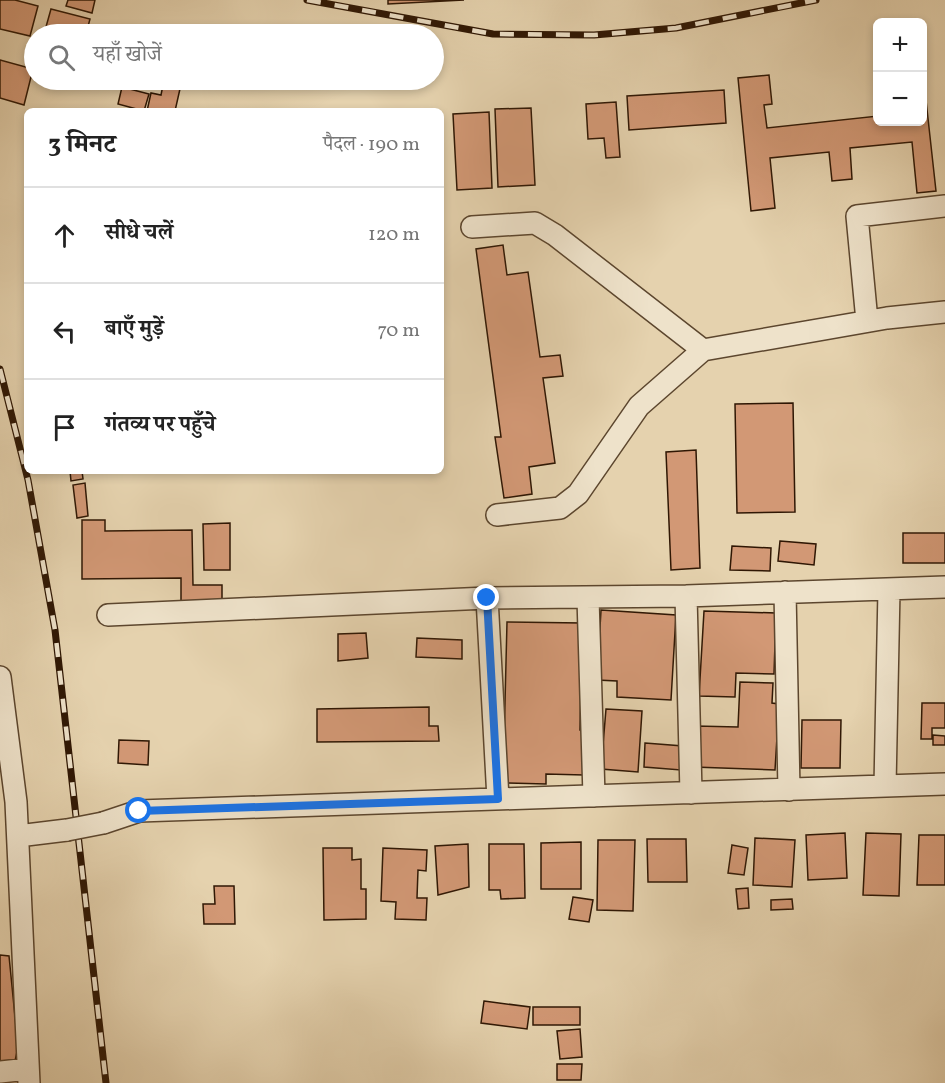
<!DOCTYPE html>
<html lang="hi">
<meta charset="utf-8">
<style>
:root{--surface:#fff;--page:#f2f2f2;--text:#222;--muted:#767676;--line:#e0e0e0}
body{margin:0;font-family:Vollkorn,"Noto Serif Devanagari",serif;background:var(--page);color:var(--text)}
.controls{position:absolute;right:18px;top:18px;display:grid;overflow:hidden;border-radius:9px;box-shadow:0 3px 9px #0003}
.controls button{width:54px;height:54px;display:grid;place-items:center;padding:0;border:0;border-bottom:2px solid var(--line);background:var(--surface);color:var(--text);font:30px sans-serif}
.stop{position:absolute;width:18px;height:18px;margin:-14px;border:4px solid #1a73e8;border-radius:50%;background:#fff}
.stop.end{background:#1a73e8;border-color:#fff;box-shadow:0 2px 6px #0008}
.list{margin:0;padding:0;list-style:none}
h2{display:flex;justify-content:space-between;align-items:center;height:78px;margin:0;padding:0 24px;font-size:26px}
h2 small{font-size:20px;font-weight:400;color:var(--muted)}
.list li{display:grid;grid-template-columns:39px 1fr auto;gap:18px;align-items:center;box-sizing:border-box;height:96px;padding:0 24px;border-top:2px solid var(--line)}
.list b{display:block;font-size:22px;white-space:nowrap}
.list em{font-size:20px;font-style:normal;color:var(--muted)}
.icon{flex:none;width:33px;height:33px;fill:none;stroke:currentColor;stroke-width:2;stroke-linecap:round;stroke-linejoin:round}
.map{position:relative;flex:none;width:945px;height:1083px;overflow:hidden}
.search{position:absolute;background:var(--surface);box-shadow:0 3px 9px #0003;left:24px;top:24px;width:420px;height:66px;display:flex;align-items:center;gap:15px;box-sizing:border-box;padding:0 21px;border-radius:33px;color:var(--muted);font-size:22px}
.panel{position:absolute;background:var(--surface);box-shadow:0 3px 9px #0003;left:24px;top:108px;width:420px;height:366px;border-radius:9px}
.map>svg:first-child{display:block}
.building{fill:#d29875;stroke:#2f1704;stroke-width:1.5}
.lines{fill:none;stroke-linecap:round;stroke-linejoin:round}
.minor-casing{stroke:#5c462e;stroke-width:24}
.minor{stroke:#eee2ca;stroke-width:21}
.rail-casing{stroke:#2f1704;stroke-width:7}
.rail{stroke:#eee2ca;stroke-width:4.5;stroke-dasharray:14;stroke-linecap:butt}
.minor-bridge-casing{stroke:#5c462e;stroke-width:24;stroke-linecap:butt}
.minor-bridge{stroke:#eee2ca;stroke-width:21}
.route{stroke:#1a73e8;stroke-width:8}
</style>
<div class="map">
<svg width="945" height="1083" viewBox="0 0 945 1083">
<rect width="100%" height="100%" fill="#e5d2ae"/>
<filter id="stains"><feTurbulence type="fractalNoise" baseFrequency=".00333" numOctaves="4"/><feColorMatrix values="0 0 0 0 .2 0 0 0 0 .09 0 0 0 0 .02 0 0 0 .5 -.17"/></filter>
<radialGradient id="worn" r=".72"><stop offset=".6" stop-color="#630" stop-opacity="0"/><stop offset="1" stop-color="#630" stop-opacity=".3"/></radialGradient>
<!-- building -->
<path class="building" d="M0,0H15L38,6L30,36L0,29Z
M68,0H95L92,13L66,6Z
M388,0H464L388,4Z
M51,9L90,19L86,34H44Z
M0,60L33,69L24,105L0,98Z
M922,64L936,191L917,193L912,142L850,148L852,179L832,181L829,152L770,158L775,208L751,211L738,78L769,75L772,104L764,105L767,128L878,116V122H922Z
M164,80H182L175,111H147L151,93L161,95Z
M122,87L149,94L144,111L118,104Z
M724,90L726,123L629,130L627,96Z
M616,102L620,157L606,158L604,138L588,139L586,104Z
M531,108L535,185L498,187L495,109Z
M489,112L492,188L457,190L453,114Z
M503,245L507,275L528,272L540,357L560,355L563,376L543,378L555,463L529,467L532,494L504,498L495,437H501L476,249Z
M793,403L795,512L737,513L735,404Z
M696,450L700,568L671,570L666,452Z
M70,471H82L83,479L71,481Z
M85,483L88,516L77,518L73,485Z
M82,520H105V531L192,530L193,585H222V602H181V578L82,579Z
M230,523V570H204L203,524Z
M903,533H945V563H903Z
M780,541L816,544L814,565L778,561Z
M732,546L771,548L770,571L730,570Z
M601,610L676,615L671,700L617,697V681L597,680Z
M704,611L776,613L774,674L736,673L735,697L699,696Z
M507,622L582,623L580,730H585L584,775L546,774V784L503,783Z
M366,633L368,658L338,661V634Z
M417,638L462,640V659L416,657Z
M740,682L773,683L772,703L779,704L775,770L694,767L696,726L738,727Z
M922,703H945V728H932V739H921Z
M429,707V726H438L439,741L317,742V709Z
M606,709L642,711L638,772L601,769Z
M802,720H841L840,768H801Z
M933,735L945,736V745H933Z
M119,740L149,741L148,765L118,763Z
M645,743L683,746L681,770L644,767Z
M845,833L847,878L808,880L806,835Z
M866,833L901,834L899,896L863,895Z
M919,835H945V885H917Z
M755,838L795,840L792,887L753,885Z
M647,839H686L687,882H648Z
M598,840H635L633,911L597,910Z
M581,842V889H541V843Z
M468,844L469,887L438,895L435,846Z
M489,844H524L525,898L501,899L500,890H489Z
M732,845L748,848L744,875L728,873Z
M323,848H352V860L361,859V889H366V919L324,920Z
M383,848L427,850L426,871L418,870L417,898H427L426,920L395,919L396,902L381,901Z
M214,886H234L235,924H204L203,904H215Z
M748,888L749,908L738,909L736,889Z
M573,897L593,900L589,922L569,919Z
M792,899L793,909L771,910V900Z
M0,955L9,956L18,1047L15,1061L0,1062Z
M484,1001L530,1007L527,1029L481,1023Z
M533,1007H580V1025H533Z
M580,1029L582,1057L560,1059L557,1031Z
M557,1064H582L581,1080H557Z"/>
<g class="lines">
<!-- minor casing -->
<g class="minor-casing">
<path id="minor" d="M472,227L535,223L555,235L703,350L887,318L945,312
M867,321L857,216L945,206
M497,515L560,508L578,494L639,406L703,350
M785,592L789,790
M686,596L691,793
M487,598L498,799
M588,598L594,796
M108,615L487,598L686,596L945,587
M0,677L16,802L29,1083
M885,786L889,590
M103,823L139,811L945,784
M18,836L67,830
M0,1072L28,1069"/>
</g>
<!-- minor -->
<use href="#minor" class="minor"/>
<!-- rail casing -->
<g class="rail-casing">
<path id="rail" d="M307,0L493,34L594,35L676,28L816,0
M0,369L28,480L55,630L106,1083"/>
</g>
<!-- rail -->
<use href="#rail" class="rail"/>
<!-- minor-bridge casing -->
<g class="minor-bridge-casing">
<path id="minor-bridge" d="M67,830L103,823"/>
</g>
<!-- minor-bridge -->
<use href="#minor-bridge" class="minor-bridge"/>
</g>
<g class="lines">
<!-- route -->
<path class="route" d="M139,811L498,799L487,598"/>
</g>
<rect width="100%" height="100%" filter="url(#stains)"/>
<rect width="100%" height="100%" fill="url(#worn)"/>
</svg>
<div class="controls">
<button>+</button>
<button>−</button>
</div>
<div class="stop" style="left:139px;top:811px"></div>
<div class="stop end" style="left:487px;top:598px"></div>
<div class="search"><svg class="icon" aria-label="search" viewBox="0 0 24 24"><circle cx="10" cy="10" r="6"/><path d="M15 15l6 6"/></svg>यहाँ खोजें</div>
<section class="panel">
<h2>3 मिनट<small>पैदल · 190 m</small></h2>
<ul class="list">
<li><svg class="icon" aria-label="ahead" viewBox="0 0 24 24"><path d="M12 20V5M6 11l6-6 6 6"/></svg><div><b>सीधे चलें</b></div><em>120 m</em></li>
<li><svg class="icon" aria-label="left" viewBox="0 0 24 24"><path d="M17 20v-9H6M10 6l-5 5 5 5"/></svg><div><b>बाएँ मुड़ें</b></div><em>70 m</em></li>
<li><svg class="icon" aria-label="arrive" viewBox="0 0 24 24"><path d="M6 21V4h12l-3 4 3 4H6"/></svg><div><b>गंतव्य पर पहुँचे</b></div></li>
</ul>
</section>
</div>
